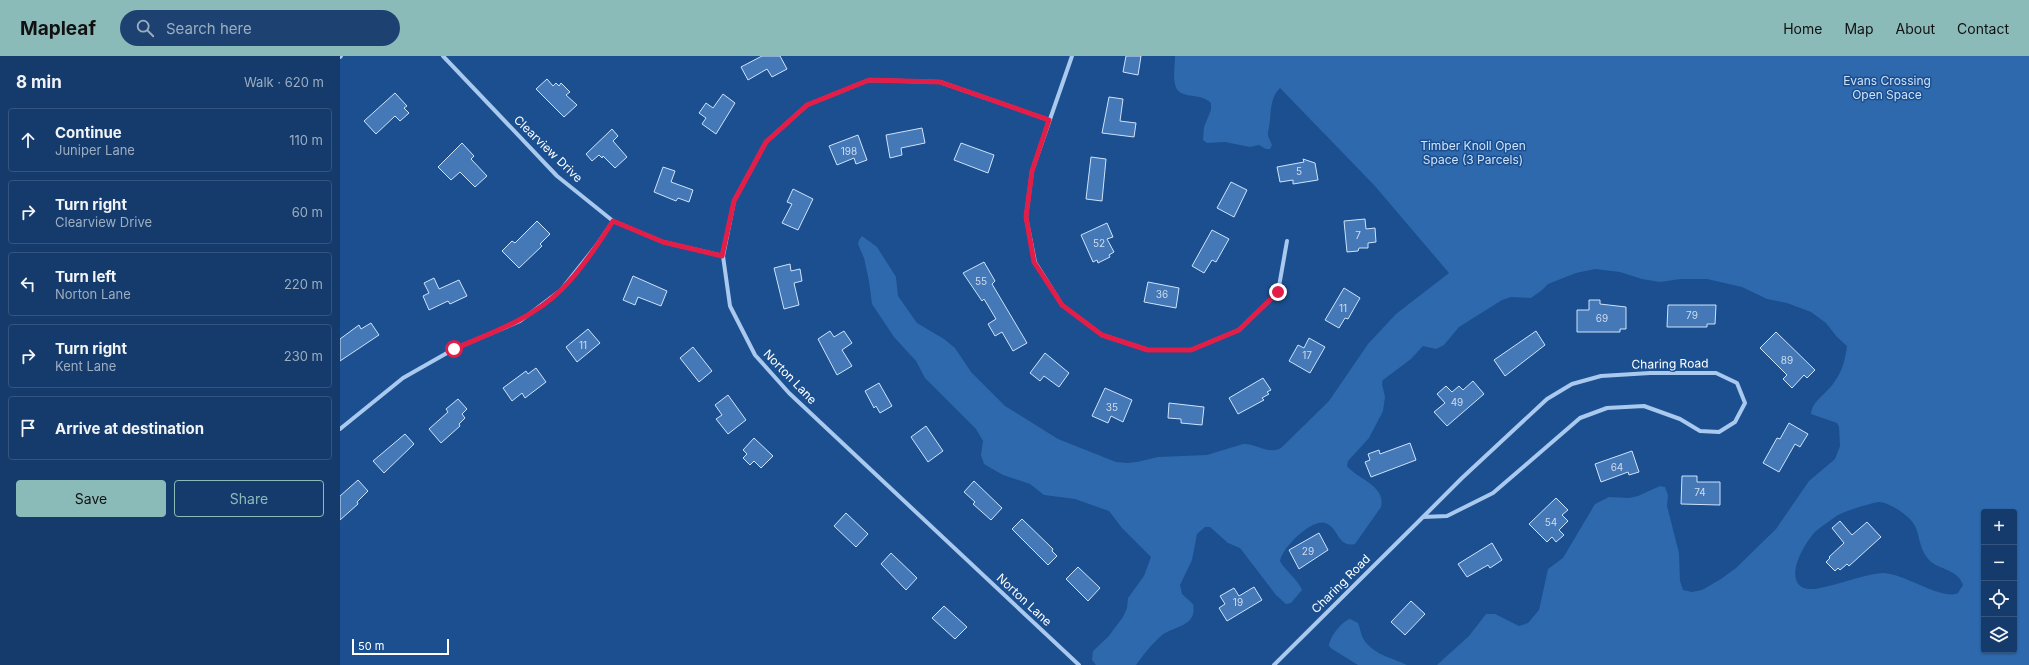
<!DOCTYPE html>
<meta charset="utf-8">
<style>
:root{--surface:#143b6b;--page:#1d4271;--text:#f1f3f6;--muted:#9dadc1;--line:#33557e;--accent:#8bbbb9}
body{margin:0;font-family:Inter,sans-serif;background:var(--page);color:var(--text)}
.controls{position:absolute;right:12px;bottom:12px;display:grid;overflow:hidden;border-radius:4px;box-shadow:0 1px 3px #0004}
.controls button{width:36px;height:36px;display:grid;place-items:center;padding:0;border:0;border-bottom:1px solid var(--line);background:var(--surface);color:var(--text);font:20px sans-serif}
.scale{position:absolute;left:12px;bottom:10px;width:97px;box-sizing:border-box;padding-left:4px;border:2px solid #fff;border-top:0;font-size:11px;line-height:14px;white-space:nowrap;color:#fff;-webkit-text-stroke:3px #1b4f8f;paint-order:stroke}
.stop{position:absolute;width:12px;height:12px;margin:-9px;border:3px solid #e11d48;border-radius:50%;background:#fff}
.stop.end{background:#e11d48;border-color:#fff;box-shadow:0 1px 4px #0008}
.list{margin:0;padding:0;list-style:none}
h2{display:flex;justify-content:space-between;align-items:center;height:52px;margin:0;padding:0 16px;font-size:17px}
h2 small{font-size:13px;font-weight:400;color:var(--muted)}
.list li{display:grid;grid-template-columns:26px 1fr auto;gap:12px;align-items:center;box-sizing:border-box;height:64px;margin:0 8px 8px;padding:0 8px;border:1px solid var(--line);border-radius:4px}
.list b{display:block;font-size:15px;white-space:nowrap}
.list p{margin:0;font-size:13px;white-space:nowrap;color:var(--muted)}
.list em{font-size:13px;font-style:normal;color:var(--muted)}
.actions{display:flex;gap:8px;padding:12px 16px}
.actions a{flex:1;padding:9px 0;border:1px solid var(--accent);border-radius:4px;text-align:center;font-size:14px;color:var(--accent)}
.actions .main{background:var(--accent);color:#111}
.icon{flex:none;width:22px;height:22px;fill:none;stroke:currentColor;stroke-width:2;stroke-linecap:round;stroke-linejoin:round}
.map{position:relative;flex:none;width:1689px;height:609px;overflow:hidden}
header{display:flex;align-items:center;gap:24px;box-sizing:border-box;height:56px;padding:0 20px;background:var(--accent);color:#111}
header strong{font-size:19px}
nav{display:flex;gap:22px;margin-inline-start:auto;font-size:14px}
.search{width:280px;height:36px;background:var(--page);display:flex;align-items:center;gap:10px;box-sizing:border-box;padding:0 14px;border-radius:22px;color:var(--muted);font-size:15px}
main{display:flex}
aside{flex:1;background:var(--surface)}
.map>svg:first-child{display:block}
.green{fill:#2e69ad;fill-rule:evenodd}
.building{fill:#4478b7;stroke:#cfe3fa}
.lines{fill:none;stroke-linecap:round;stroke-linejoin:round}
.street{stroke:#a9c9ee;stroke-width:4}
.route{stroke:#e11d48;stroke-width:5}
.labels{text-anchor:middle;stroke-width:3;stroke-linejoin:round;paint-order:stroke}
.number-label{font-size:10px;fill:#d0dded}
.park-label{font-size:12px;fill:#cfe3fa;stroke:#1b4f8f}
.street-label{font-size:12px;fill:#fff;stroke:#1b4f8f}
</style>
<header>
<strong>Mapleaf</strong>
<div class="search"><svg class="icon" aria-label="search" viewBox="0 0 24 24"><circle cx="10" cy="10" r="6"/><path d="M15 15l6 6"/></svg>Search here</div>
<nav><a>Home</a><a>Map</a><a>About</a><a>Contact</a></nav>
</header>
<main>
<aside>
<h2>8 min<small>Walk · 620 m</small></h2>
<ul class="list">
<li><svg class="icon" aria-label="ahead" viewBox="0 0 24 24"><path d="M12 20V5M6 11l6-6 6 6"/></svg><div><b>Continue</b><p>Juniper Lane</p></div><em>110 m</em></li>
<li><svg class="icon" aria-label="right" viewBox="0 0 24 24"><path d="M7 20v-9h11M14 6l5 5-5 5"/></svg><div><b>Turn right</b><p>Clearview Drive</p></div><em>60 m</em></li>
<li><svg class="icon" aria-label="left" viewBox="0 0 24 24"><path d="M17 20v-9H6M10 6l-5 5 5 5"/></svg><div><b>Turn left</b><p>Norton Lane</p></div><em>220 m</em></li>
<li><svg class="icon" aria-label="right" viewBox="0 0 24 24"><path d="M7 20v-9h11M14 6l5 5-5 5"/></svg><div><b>Turn right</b><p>Kent Lane</p></div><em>230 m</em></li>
<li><svg class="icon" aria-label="arrive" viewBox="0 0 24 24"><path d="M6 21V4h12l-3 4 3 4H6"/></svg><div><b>Arrive at destination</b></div></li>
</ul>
<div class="actions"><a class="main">Save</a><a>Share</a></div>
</aside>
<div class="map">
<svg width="1689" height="609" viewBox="0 0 1689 609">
<rect width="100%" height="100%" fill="#1b4f8f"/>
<!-- green -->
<path class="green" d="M835,0H1689V609H1097L1129,580L1146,558H1155L1179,570L1188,567L1199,554L1208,513L1223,502L1255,448L1269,441L1289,442L1298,440L1320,430L1325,431L1328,439L1327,450L1339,497L1340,525L1343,534L1352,536L1362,534L1381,523L1396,512L1436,473L1469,425L1495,403L1500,390L1499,371L1497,367L1471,358C1472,345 1486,338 1493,328C1502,316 1505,305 1507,290L1497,281L1486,267L1471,256L1447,247L1427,243L1402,231L1367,223H1341L1320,226L1302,223L1280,216L1255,213L1236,217L1208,228L1202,234L1191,242L1171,241L1162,244L1119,271L1104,289L1096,293L1083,290L1071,303L1043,324L1042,328L1045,341L1043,355L1029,382L1008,405L1007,410C1017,423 1046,429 1041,451L1015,488C997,492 999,471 985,467C971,463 942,492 940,505C946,516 957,522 962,534L951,547L946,548L936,539L900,492L888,487L870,471H865L857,478L852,504L840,529L842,538L853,548C858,571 833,570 821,580C812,588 803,599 796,609H756L752,604L753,595L768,581L783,561L787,552L788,542L804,520L811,501L782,472L769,455L735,443L704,439L690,428L663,419L644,408L641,399L643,385L636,373L585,322L576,305L554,281L532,248L529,225L524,202L518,188L519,184L522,180L537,191L556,221L558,240L577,267L604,283L615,292L631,316L665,350L718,383L776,406L787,407L797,406L818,401L867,399L903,388C916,387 928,399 941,392L989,345L1028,288L1056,258L1109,217L1034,129L940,32C928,43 932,62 928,76V80L932,89L930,93H926L919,89L910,91L885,86L867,87L863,84L864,71L871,54V47C859,35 838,45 835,28C833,20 835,9 835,0ZM1539,446C1551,447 1572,461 1576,472C1580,483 1580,494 1589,504C1599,514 1618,513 1623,529L1618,537C1603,545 1565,518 1544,517C1523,517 1477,538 1464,532C1443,523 1465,486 1476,475C1483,469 1491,464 1498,459C1508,454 1528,448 1539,446ZM1644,456H1674V594H1644Z
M1010,563L1018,567C1020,572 1021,579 1024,584C1034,599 1053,602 1067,609H1018L992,593L989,590C989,582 1002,565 1010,563Z"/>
<!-- building -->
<path class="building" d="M422,0H440L447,13L432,21L427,13L408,24L401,11Z
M786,0H801L798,19L783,16Z
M207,23L213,30L216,27L219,30L221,27L230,36L226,39L237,49L224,61L196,33Z
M55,37L67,50L64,52L69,57L60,65L55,60L36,78L24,65Z
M383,38L395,47L376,78L362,68L366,62L359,57L366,47L373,52Z
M769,41L783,43L780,65L796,67L794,81L762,77Z
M582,72L585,87L561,92L562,99L550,102L546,79Z
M272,73L278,80L273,85L287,101L275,112L263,100L262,102L259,99L252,105L246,98Z
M518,79L527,104L516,108L514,102L497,109L489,90Z
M122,87L134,100L131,103L147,120L135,131L120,116L111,124L98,111Z
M621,87L654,99L648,117L614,104Z
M751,101L766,103L762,145L746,143Z
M963,103L975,107L978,124L953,128V124L940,126L937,111L964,106Z
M323,111L335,115L331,126L353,134L349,146L338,142L336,145L314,136Z
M891,126L907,134L894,161L877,152Z
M453,133L473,143L458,174L442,167L452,148L447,146Z
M1025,163L1026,173L1035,172L1036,186L1028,187V192H1019L1018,195L1007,196L1004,165Z
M197,165L210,178L200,188L202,190L179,212L162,195L172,185L175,187Z
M767,167L773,181L767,183L774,196L769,199L770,201L758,207L757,204L753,206L741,179Z
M872,174L889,183L876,206L872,204L864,217L852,210Z
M644,206L655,225L652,228L687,287L673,295L662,276L655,280L648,268L656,263L644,243L642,245L623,217Z
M450,208L451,215L460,213L462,225L454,227L459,249L444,253L434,212Z
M293,220L327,235L321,250L298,241L295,249L283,244Z
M94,222L99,233L119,224L127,240L110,248L108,245L89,254L83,240L89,237L84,227Z
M808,226L839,232L836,252L804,246Z
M1004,232L1020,242L1008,263L1005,262L999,272L985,264Z
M1249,244H1260V248L1286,251V273H1280V276H1237V254H1249Z
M1328,249H1376L1375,268H1367V271H1327Z
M31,267L39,279L0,305V283L19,269L21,273Z
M248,273L260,287L237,306L226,291Z
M490,275L494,281L504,275L512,287L502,294L512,310L497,319L478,283Z
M1196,275L1205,289L1165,320L1154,304Z
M1436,276L1475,314L1467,322L1464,319L1452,332L1443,323L1447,319L1420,292Z
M969,282L985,291L970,317L949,305L958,289L964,292Z
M353,291L372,315L359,326L340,302Z
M705,297L729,317L719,331L704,320L700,325L690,317Z
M196,312L206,326L185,342L182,337L172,345L163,332L186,315L188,318Z
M923,322L931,334L927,336L929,338L922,342L924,344L898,358L889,342Z
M1133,325L1144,338L1107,370L1094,356L1105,347L1097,338L1106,330L1112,336L1119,330L1123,334Z
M539,327L552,350L540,357L536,350L534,352L525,335Z
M765,332L792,344L783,366L771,360L768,367L752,360Z
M388,339L406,364L388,378L376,363L382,359L375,349Z
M118,343L127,353L122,358L125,362L119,368L120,370L101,387L89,373L108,356L106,353Z
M829,347L864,351L862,369L841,367V363L828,362Z
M1449,367L1468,378L1460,391L1455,388L1439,416L1423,407L1437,382L1440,383Z
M586,370L603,395L588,406L571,381Z
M65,378L74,388L44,417L33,405Z
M414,382L433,400L421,412L414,405L410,409L403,402L407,398L403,394Z
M1070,387L1076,404L1031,421L1025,406L1030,404L1028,398L1039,394L1040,398Z
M1292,395L1299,416L1289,419L1288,416L1261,426L1255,408Z
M1342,420H1357V426H1380V449L1341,448Z
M18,424L28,435L17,446L18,448L0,464V440Z
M634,425L662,452L651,464L633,448L635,446L624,436Z
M1216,442L1228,454L1222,459L1228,465L1219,474L1224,479L1216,486L1212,481L1207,486L1189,468Z
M506,457L528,478L516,491L494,470Z
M682,463L713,493L712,495L717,500L708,509L672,473Z
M1500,465L1512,479L1527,466L1541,481L1509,510L1507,508L1500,514L1498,512L1495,515L1486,506L1490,502L1489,501L1504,487L1492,472Z
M979,477L988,494L959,513L949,494Z
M1152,487L1162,504L1150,512L1148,509L1127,521L1118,508Z
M551,497L577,522L566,534L541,508Z
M738,511L760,532L748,545L726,523Z
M914,531L922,544L887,565L879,552L885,548L880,540L894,532L899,540Z
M1071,545L1085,558L1065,579L1051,566Z
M604,550L627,571L615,583L592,562Z"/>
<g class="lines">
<!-- street -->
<path class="street" d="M103,0L217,120L273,165L323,186L383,200
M732,0L692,115L686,161L695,206L722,249L762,279L808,294H851L899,274L938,236L947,185
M0,1L1,0
M709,64L600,26L529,24L467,49L426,86L394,145L383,200L390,250L415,299L449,337L739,609
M1310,317H1376L1397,327L1405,347L1395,366L1379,376L1360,375L1340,363L1304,350L1267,352L1240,362L1153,437L1107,460L1083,461L1122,422L1207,343L1232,328L1261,320Z
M0,373L63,322L114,293L180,265L221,234L256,190L273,165
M934,609L1083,461"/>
</g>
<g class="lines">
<!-- route -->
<path class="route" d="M114,293C151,277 192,263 221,234C240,216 259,187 273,165L323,186L382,200L394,145L426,86L467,49L529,24L600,26L709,64L692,115L686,161L694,206L722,249L762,279L808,294H851L899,274L938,236"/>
</g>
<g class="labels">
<!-- number labels -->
<g class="number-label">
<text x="509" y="99">198</text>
<text x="959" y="119">5</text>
<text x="1018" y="183">7</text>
<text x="759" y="191">52</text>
<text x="641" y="229">55</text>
<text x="822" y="242">36</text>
<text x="1003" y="256">11</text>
<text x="1352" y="263">79</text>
<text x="1262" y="266">69</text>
<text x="243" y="293">11</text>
<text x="967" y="303">17</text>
<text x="1447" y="308">89</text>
<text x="1117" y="350">49</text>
<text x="772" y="355">35</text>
<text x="1277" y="415">64</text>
<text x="1360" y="440">74</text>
<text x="1211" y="470">54</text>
<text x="968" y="499">29</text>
<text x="898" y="550">19</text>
</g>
<!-- park labels -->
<g class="park-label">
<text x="1547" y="29">Evans Crossing<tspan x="1547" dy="14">Open Space</tspan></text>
<text x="1133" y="94">Timber Knoll Open<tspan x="1133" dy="14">Space (3 Parcels)</tspan></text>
</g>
<!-- street labels -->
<g class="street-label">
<text transform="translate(208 93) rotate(44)" y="4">Clearview Drive</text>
<text transform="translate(1330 308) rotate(-1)" y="4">Charing Road</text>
<text transform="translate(450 321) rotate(46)" y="4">Norton Lane</text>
<text transform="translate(1001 528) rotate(-45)" y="4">Charing Road</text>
<text transform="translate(684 544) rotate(43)" y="4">Norton Lane</text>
</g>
</g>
</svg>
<div class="controls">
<button>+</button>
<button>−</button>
<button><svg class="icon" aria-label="locate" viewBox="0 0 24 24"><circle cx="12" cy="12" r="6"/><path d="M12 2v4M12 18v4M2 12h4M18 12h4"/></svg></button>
<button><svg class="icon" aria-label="layers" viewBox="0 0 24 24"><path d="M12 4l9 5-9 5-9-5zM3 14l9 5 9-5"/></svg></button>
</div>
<div class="scale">50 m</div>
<div class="stop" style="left:114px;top:293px"></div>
<div class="stop end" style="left:938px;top:236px"></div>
</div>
</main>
